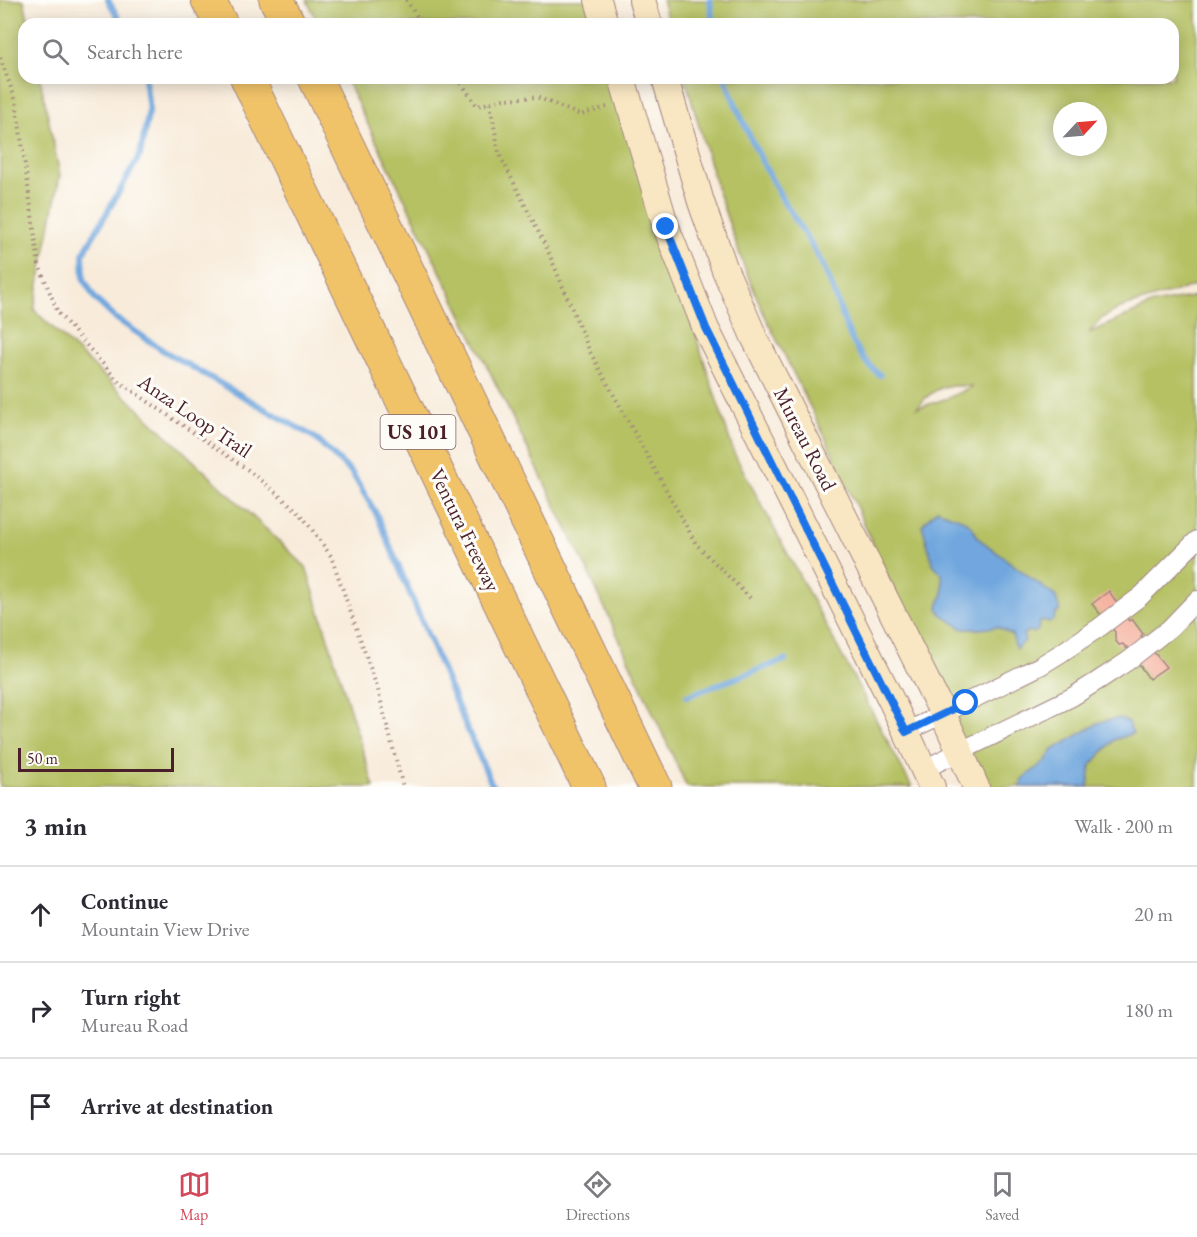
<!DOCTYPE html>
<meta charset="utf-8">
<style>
:root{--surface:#fff;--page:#f2f2f3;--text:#2b2b33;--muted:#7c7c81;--line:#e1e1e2;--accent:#d1495b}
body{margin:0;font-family:"EB Garamond",serif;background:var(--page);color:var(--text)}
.compass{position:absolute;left:1053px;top:102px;width:54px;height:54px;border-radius:50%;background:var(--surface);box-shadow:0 3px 15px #0003;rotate:64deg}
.scale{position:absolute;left:18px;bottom:15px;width:156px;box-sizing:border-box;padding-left:6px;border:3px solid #4a1f2b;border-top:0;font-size:16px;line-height:21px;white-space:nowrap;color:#4a1f2b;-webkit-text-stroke:4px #fdfcf7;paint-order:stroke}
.stop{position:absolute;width:18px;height:18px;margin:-14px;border:4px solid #1a73e8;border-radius:50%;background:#fff}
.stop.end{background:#1a73e8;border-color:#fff;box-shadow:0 2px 6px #0008}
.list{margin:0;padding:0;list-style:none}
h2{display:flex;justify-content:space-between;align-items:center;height:78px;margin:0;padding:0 24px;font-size:26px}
h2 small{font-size:20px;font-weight:400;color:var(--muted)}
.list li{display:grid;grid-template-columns:39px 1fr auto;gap:18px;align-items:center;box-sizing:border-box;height:96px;padding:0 24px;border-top:2px solid var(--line)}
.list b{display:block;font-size:22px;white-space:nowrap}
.list p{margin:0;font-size:20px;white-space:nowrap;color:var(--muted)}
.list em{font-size:20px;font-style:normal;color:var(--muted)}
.icon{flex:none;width:33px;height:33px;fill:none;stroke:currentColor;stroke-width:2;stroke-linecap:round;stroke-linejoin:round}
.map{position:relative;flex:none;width:1197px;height:787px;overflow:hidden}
.search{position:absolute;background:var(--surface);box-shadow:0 3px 15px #0003;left:18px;right:18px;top:18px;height:66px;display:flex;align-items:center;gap:15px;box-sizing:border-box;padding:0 21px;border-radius:18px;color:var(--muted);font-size:22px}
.sheet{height:366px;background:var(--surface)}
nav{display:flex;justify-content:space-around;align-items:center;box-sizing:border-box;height:84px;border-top:2px solid var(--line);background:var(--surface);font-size:16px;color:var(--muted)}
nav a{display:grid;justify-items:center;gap:3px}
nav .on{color:var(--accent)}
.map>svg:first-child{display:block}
.green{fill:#b5c163;stroke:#807047;stroke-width:1.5;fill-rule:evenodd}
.water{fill:#71a7de;stroke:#5e6384;stroke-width:1.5}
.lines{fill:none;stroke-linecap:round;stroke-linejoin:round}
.stream{stroke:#71a7de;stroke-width:6}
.building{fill:#f5af9c}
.street-casing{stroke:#a18582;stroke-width:20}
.secondary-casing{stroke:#a18582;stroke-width:28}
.highway-casing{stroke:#a18582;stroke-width:35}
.path{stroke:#a18582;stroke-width:4;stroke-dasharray:1.5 4.5;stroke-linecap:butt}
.street{stroke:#fff;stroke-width:18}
.secondary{stroke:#f9e7c3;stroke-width:26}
.highway{stroke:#f1c369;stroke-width:33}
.route{stroke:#1a73e8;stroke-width:8}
.labels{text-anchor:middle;stroke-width:6;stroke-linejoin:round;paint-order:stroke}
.shield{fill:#fdfcf7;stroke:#806168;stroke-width:1.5}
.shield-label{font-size:20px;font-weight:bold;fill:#4a1f2b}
.street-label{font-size:21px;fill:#4a1f2b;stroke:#fdfcf7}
</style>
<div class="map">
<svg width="1197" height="787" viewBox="0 0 1197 787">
<rect width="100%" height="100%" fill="#fdfcf7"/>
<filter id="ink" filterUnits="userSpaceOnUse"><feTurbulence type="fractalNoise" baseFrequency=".0167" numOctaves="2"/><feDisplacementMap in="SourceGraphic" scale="12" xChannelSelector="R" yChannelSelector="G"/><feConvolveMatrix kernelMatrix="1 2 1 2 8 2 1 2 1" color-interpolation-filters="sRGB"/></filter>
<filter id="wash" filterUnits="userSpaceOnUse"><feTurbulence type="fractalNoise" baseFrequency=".008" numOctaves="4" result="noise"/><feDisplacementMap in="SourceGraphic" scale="24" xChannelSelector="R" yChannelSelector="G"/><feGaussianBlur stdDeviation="1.35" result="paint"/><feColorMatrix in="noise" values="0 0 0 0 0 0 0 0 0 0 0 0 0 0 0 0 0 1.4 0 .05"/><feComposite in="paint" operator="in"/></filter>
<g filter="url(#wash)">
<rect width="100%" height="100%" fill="#f8ebda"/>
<!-- green -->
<path class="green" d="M0,0H24L29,24H24V78H40L60,175L34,310L306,567L374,787H0Z
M307,0H587L595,24H318Z
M662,0H1197V285L1120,308L1102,318L1089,333L1153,304L1197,296V787H982L826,439L763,312L745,269L718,192L685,78H1173V24H669ZM1062,111H1098V147H1062ZM948,386H973L948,398L917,408C925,397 934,389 948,386Z
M345,78H612L734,453L912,787H687L586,567Z"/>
<!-- water -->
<path class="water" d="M937,509C957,521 967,513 978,538L1056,597L1060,611L1055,613L1054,620L1049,622L1044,620L1039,622L1038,630L1033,633L1029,631L1023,634L1025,641L1016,649L1012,635L998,627L979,629H963L941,614L938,607L943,593L942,574L933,564L922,525Z
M1120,718L1128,723L1133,733L1114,740L1091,765L1088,787H1021L1022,779L1045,762L1053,750L1100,722Z"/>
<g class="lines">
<!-- stream -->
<path class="stream" d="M108,0L122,24
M710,0L713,24
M145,78L149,110L140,155L83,254L84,279L95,299L114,317L164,351L314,437L352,473L377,515L465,724L493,787
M725,78C740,118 759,157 780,195C793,217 809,239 821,262C841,298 844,349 880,375
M687,696L785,660"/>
</g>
<g id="blocks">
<!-- building -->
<path class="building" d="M1109,591L1129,621L1132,619L1143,634L1141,636L1166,667L1149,679L1127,647L1126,648L1123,644L1119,645L1115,640V632L1092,604Z"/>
</g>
</g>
<g filter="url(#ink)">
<use href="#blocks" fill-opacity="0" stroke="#a18582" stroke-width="1.5"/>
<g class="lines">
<!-- street casing -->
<g class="street-casing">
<path id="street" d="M906,732L1040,666L1061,653L1100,627L1141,596L1197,540
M924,769L1072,697L1099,680L1128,661L1170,628L1197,600"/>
</g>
<!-- secondary casing -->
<g class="secondary-casing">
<path id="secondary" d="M598,0L605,24
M642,0L649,24
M622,78L666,227L706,329L893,704L932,787
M665,78L701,202L725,270L754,337L943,714L976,787"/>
</g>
<!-- highway casing -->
<g class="highway-casing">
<path id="highway" d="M208,0L221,24
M276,0L289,24
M247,78L589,787
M315,78L655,787"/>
</g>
<!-- path -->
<path class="path" d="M406,0L422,24
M0,58L16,101L39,265L58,313L118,381L248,470L300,513L331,556L378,690L403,787
M458,78L477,106L504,99L537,97L580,115L607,107
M490,103L499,153L548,251L590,352L696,544L750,598"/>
<!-- street -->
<use href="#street" class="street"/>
<!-- secondary -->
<use href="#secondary" class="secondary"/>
<!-- highway -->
<use href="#highway" class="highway"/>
</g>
</g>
<g class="lines" filter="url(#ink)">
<!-- route -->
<path class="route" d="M666,227L706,328L906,732L966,703"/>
</g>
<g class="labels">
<!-- shield labels -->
<rect class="shield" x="380.5" y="415" width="75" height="34" rx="4.5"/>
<g class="shield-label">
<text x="418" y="439">US 101</text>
</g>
<!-- street labels -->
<g class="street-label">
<text transform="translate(195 416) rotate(34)" y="7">Anza Loop Trail</text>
<text transform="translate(805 439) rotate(63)" y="7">Mureau Road</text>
<text transform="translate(465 530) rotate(64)" y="7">Ventura Freeway</text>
</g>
</g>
</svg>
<svg class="compass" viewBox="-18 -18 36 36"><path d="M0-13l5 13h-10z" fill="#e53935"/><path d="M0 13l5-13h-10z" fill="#7c7c81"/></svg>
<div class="scale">50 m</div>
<div class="stop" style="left:966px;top:703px"></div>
<div class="stop end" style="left:666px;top:227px"></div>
<div class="search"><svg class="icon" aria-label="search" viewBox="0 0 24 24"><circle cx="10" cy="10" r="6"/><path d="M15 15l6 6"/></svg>Search here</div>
</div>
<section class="sheet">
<h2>3 min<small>Walk · 200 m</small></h2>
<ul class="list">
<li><svg class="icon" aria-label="ahead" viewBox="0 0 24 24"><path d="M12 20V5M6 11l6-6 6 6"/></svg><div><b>Continue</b><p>Mountain View Drive</p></div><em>20 m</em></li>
<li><svg class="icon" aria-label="right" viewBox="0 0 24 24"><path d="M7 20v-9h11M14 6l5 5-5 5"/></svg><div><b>Turn right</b><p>Mureau Road</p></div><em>180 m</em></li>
<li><svg class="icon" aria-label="arrive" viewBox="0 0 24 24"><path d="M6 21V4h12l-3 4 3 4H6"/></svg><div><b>Arrive at destination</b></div></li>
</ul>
</section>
<nav>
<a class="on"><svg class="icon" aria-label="map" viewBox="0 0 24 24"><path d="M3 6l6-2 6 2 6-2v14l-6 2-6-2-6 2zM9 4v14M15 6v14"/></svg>Map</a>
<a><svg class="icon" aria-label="directions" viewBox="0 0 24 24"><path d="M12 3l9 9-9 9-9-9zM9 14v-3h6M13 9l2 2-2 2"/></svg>Directions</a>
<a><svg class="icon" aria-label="saved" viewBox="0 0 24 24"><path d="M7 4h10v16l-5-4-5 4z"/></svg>Saved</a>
</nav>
